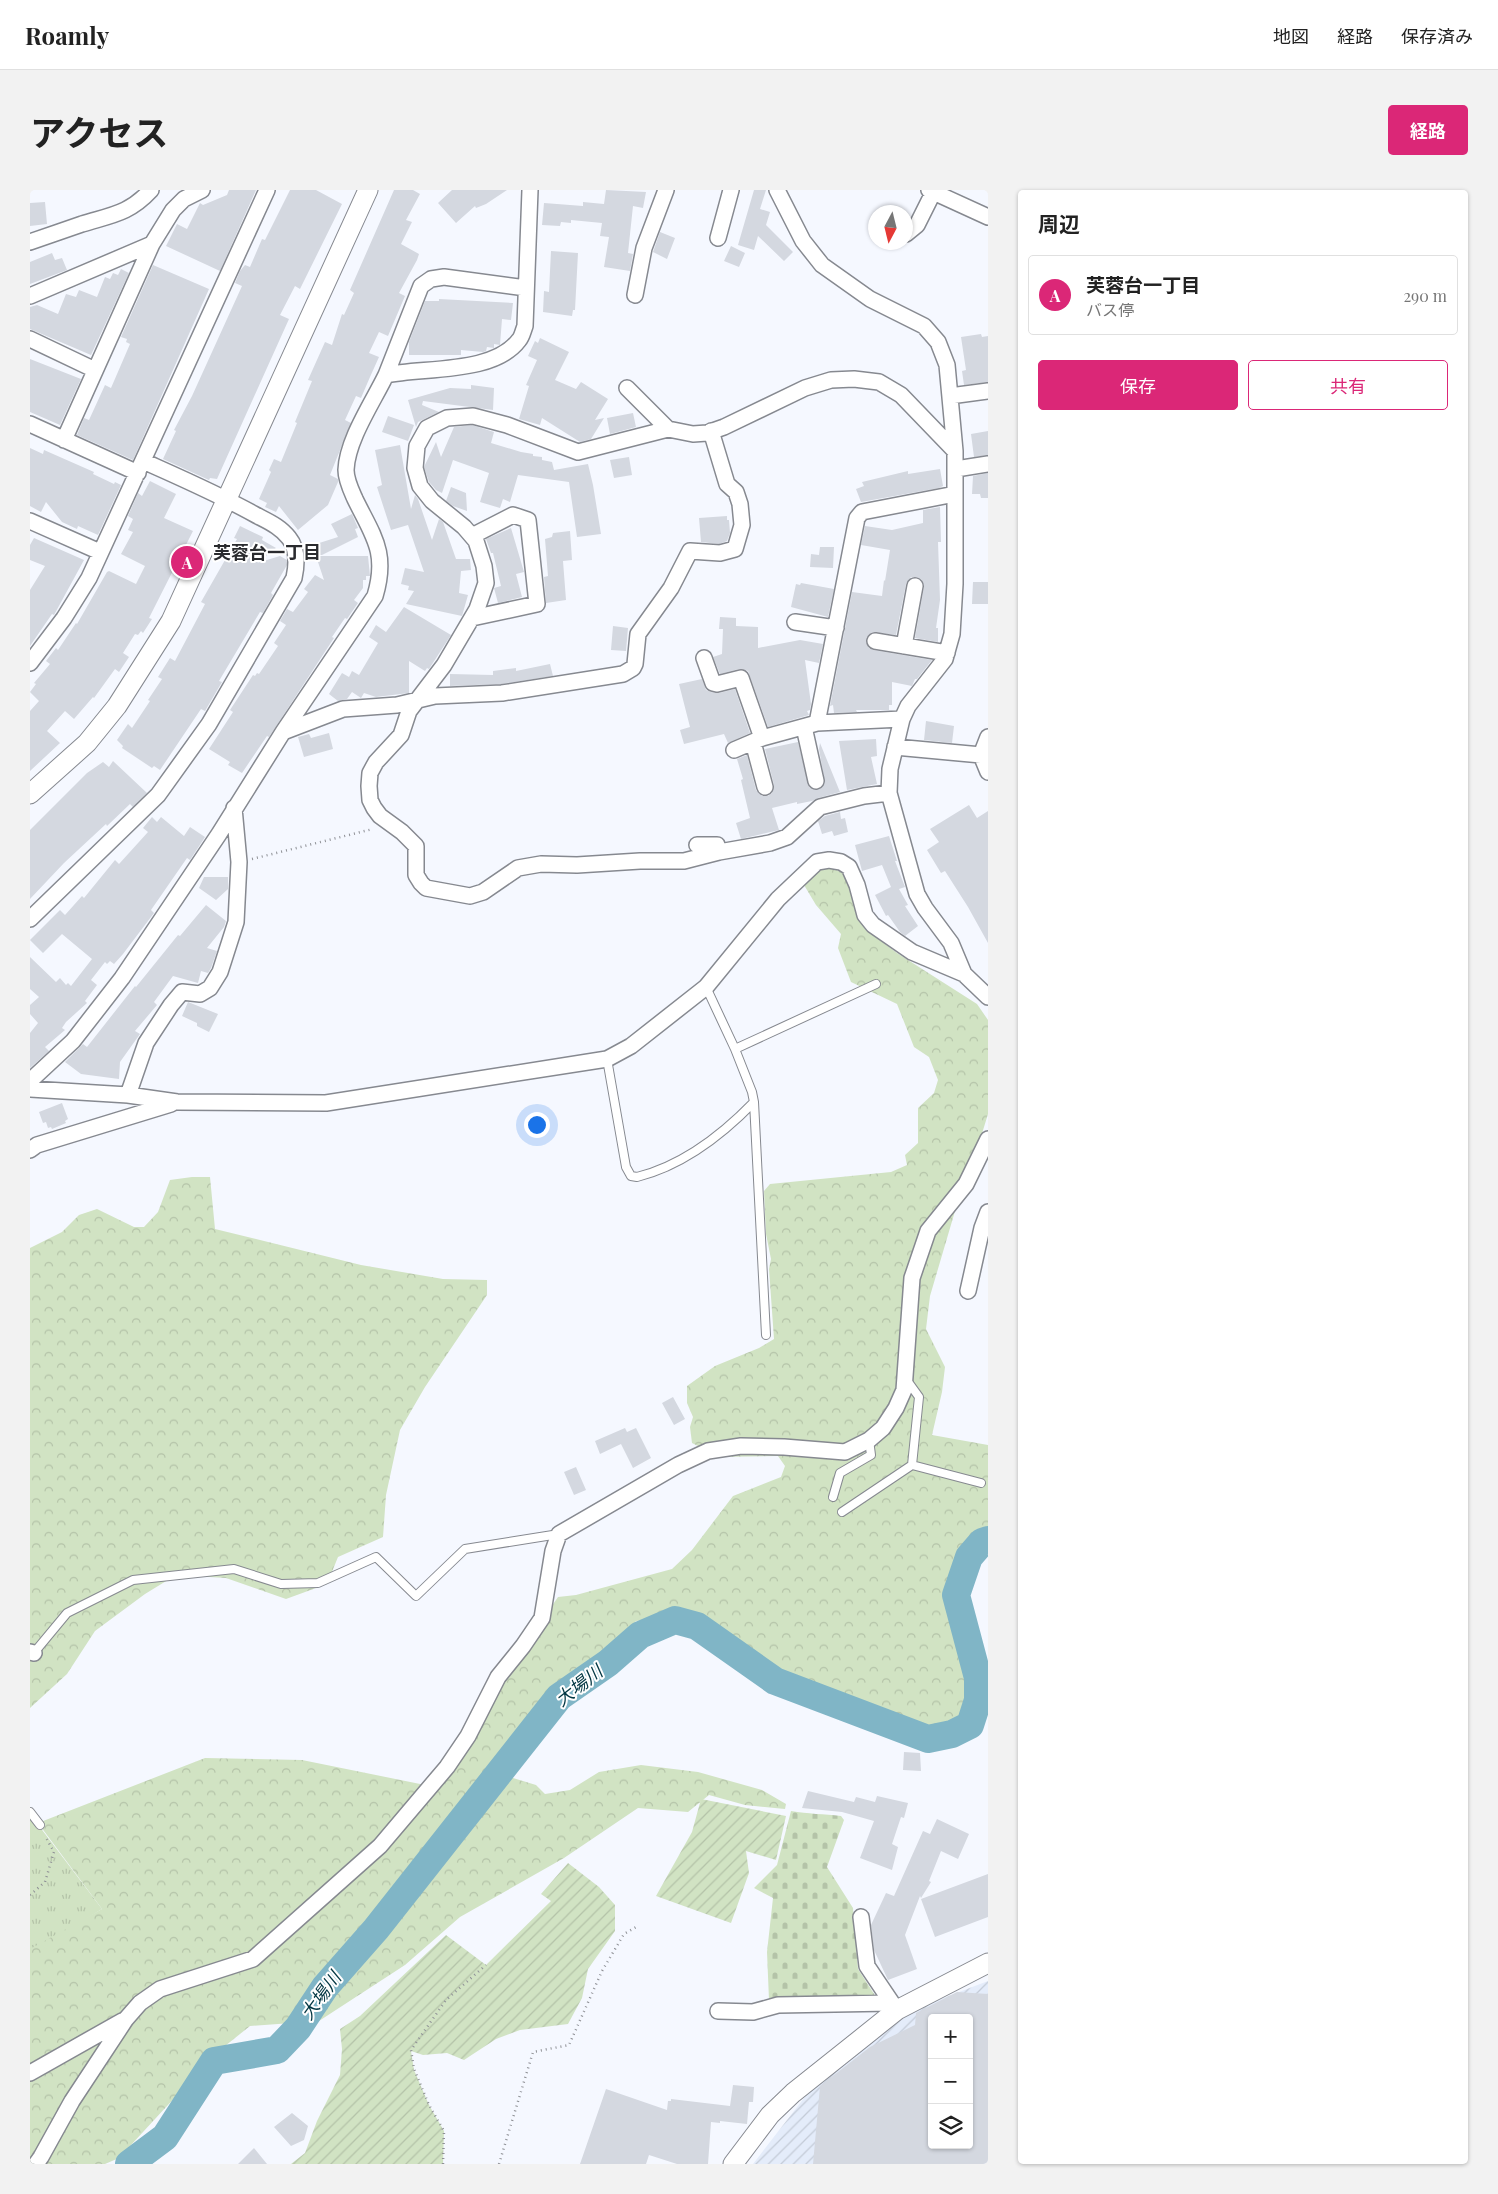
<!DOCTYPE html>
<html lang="ja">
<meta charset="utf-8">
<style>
:root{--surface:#fff;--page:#f2f2f2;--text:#222;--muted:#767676;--line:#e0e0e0;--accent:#db2777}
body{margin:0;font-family:"Playfair Display","Noto Sans JP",serif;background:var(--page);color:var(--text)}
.controls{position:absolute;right:15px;bottom:15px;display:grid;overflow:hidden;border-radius:5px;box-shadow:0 1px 4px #0004}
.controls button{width:45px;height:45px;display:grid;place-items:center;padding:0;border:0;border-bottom:1px solid var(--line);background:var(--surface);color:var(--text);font:25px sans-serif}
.compass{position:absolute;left:838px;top:15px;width:45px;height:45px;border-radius:50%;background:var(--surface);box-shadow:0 1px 4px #0004;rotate:187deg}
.you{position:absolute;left:506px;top:934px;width:18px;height:18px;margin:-12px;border:4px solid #fff;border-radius:50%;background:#1a73e8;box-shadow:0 0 0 8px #1a73e833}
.badge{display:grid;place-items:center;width:32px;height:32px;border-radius:50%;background:var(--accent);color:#fff;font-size:16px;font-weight:700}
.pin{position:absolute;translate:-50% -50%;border:2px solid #fff;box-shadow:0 1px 5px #0006}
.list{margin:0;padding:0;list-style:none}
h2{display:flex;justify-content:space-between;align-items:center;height:65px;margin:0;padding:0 20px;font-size:21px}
h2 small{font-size:16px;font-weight:400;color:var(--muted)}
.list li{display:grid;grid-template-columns:32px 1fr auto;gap:15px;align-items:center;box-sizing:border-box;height:80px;margin:0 10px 10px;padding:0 10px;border:1px solid var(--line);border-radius:5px}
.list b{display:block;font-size:19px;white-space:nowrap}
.list p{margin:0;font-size:16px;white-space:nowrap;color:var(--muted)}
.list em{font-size:16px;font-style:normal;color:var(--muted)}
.actions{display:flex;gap:10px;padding:15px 20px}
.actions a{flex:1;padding:11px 0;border:1px solid var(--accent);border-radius:5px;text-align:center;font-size:18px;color:var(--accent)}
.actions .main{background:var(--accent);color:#fff}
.icon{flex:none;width:28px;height:28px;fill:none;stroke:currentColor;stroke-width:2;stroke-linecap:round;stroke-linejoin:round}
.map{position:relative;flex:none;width:958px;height:1974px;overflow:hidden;border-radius:5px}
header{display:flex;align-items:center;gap:30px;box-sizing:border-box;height:70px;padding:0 25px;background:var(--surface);border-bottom:1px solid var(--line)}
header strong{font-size:24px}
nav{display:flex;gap:28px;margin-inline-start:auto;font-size:18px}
.intro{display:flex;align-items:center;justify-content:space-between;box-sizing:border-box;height:120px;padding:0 30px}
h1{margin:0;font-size:35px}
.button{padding:12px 22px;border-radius:5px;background:var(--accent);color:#fff;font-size:18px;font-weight:700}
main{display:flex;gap:30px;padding:0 30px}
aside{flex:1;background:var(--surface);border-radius:5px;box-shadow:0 1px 4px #0004}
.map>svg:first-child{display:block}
.industrial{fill:url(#industrial-furrows);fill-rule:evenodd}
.grass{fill:url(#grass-tufts)}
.forest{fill:url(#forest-crowns)}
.cemetery{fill:url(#cemetery-stones)}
.garden{fill:url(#garden-furrows)}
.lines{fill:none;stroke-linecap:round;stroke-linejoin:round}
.river{stroke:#80b5c6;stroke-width:28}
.building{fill:#d4d8e0;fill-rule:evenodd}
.service-casing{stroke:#868990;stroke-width:10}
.minor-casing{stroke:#868990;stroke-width:18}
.tertiary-casing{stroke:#868990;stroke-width:21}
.path{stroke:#8f9196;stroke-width:2.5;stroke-dasharray:1 4;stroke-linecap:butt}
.service{stroke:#fff;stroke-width:8}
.minor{stroke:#fff;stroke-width:15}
.tertiary{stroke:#fff;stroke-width:19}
.labels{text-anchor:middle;stroke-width:4;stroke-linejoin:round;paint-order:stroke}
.neighbourhood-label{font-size:18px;font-weight:bold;fill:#2a2b2e;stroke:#fff}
.water-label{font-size:18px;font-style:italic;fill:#023642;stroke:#fff}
</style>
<header>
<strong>Roamly</strong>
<nav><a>地図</a><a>経路</a><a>保存済み</a></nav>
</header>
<div class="intro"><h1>アクセス</h1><a class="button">経路</a></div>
<main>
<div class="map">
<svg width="958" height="1974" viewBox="0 0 958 1974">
<defs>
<pattern id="industrial-furrows" width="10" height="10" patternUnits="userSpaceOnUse" patternTransform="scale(1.25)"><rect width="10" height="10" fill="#e4ecfa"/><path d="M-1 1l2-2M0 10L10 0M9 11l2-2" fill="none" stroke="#c4cbd7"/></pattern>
<pattern id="grass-tufts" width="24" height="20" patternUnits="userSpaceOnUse" patternTransform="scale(1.25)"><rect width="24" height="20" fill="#d1e3c3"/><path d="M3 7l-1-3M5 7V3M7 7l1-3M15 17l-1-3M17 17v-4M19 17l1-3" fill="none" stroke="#b4c3a8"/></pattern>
<pattern id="forest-crowns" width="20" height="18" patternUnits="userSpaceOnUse" patternTransform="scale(1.25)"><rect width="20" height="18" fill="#d1e3c3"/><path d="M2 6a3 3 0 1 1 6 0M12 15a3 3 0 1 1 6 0" fill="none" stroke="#b4c3a8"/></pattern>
<pattern id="cemetery-stones" width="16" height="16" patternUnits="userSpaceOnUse" patternTransform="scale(1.25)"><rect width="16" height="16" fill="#d1e3c3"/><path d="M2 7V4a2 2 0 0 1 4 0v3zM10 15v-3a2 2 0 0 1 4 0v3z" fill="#b4c3a8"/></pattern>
<pattern id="garden-furrows" width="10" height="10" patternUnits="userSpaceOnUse" patternTransform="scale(1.25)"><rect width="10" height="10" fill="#d1e3c3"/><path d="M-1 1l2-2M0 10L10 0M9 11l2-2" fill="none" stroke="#b4c3a8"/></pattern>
</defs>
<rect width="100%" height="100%" fill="#f5f8ff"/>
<!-- industrial -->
<path class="industrial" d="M958,1791V1974H723L781,1899L874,1823ZM902,1828H939V1955H902Z"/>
<!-- grass -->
<path class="grass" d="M0,1624L72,1719L0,1763Z"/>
<!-- forest -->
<path class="forest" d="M799,676L816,685L835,739L867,763L947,814L958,830V924L950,950L938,977L900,1106L896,1139L915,1177L912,1202L902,1245L958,1255V1346L933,1364L921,1399L930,1424L942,1486L938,1520L924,1533L898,1542L785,1498L729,1469L658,1425L606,1431L520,1527L486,1573L483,1588L506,1595L515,1604L540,1600L569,1582L611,1575L668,1582L732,1600L756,1614L755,1619L715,1615L679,1605L658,1622L608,1618L534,1668L430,1727L375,1775L289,1831L220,1836L185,1864L89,1968L75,1974H0V1759L72,1719L8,1633L175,1568L272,1570L400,1596L528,1407L546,1405L642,1379L662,1360L703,1306L751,1287L755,1276L748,1266L690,1267L662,1253L660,1237L663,1227L657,1213V1196L685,1176L729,1158L744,1149L739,1079L741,1069L736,1044L734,1001L740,994L861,982L877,975L875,965L888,953V918L904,903L908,890L899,867L884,857L867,814L821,792L808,758L811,744L786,715L774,695L776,687Z
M162,987H180L185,1039L331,1075L413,1089L457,1090V1105L395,1197L370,1240L356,1305L353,1347L308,1367L297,1394L256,1409L196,1388L146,1385L115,1404L65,1441L37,1484L0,1518V1058L32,1042L49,1025L67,1019L104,1037H114L128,1022L140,990Z"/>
<!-- cemetery -->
<path class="cemetery" d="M761,1621C778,1624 794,1624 811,1626L814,1630L797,1677L823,1718L828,1779L846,1807L739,1810L737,1762L743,1708L724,1698L747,1675Z"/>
<!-- garden -->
<path class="garden" d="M671,1609L756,1626L746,1670L716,1661L719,1683L701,1733L626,1706L662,1642Z
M538,1673L569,1697L585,1715V1741L558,1779L552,1808L538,1834L490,1840L466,1849L434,1870L417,1863L393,1865L381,1861L384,1880L399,1915L414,1941L413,1974H261L275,1963L287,1931L310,1885L312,1859L310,1839L330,1826L416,1745L456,1775L521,1711L511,1704Z"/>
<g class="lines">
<!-- river -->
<path class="river" d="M99,1974L135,1947L184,1871L247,1860L268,1838L295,1797L346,1739L529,1507L578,1473L610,1445L645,1430L667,1436L745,1491L898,1549L922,1544L940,1535L948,1510V1488L926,1405L939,1367L952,1352L958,1350"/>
</g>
<!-- building -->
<path class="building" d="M199,0H226L190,81L136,56L147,34L157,39L170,13L173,15L197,5Z
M260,0H286L312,14L270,99L265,96L250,125L259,129L187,289L180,288L179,290L133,269L146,241L144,240L162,206L212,96L205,93L210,81L215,75L220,77L232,49L235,50Z
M364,0H383L390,4L376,30L382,32L371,54L389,64L387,70L369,103L375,106L358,146L349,142L339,163L349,167L340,187L331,208L326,206L315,230L321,233L300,285L308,289V292L298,315L268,340L249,316L246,322L235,317L237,313L229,309L241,282L239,280L244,269L251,272L267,233L265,232L282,191L278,190L295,152L302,155L312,124L314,125L324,103L320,100Z
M422,0H477L456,14L446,18L445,16L426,33L408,13Z
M576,0L616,2L613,18L603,16L598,63L603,64L600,81L574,77L579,47L570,46L572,33L541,30V33L531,32L530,36L512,35L514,13L553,16V12L574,14Z
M724,0H736L730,19L740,22L736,35L763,62L754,71L728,46L724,60L708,55Z
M15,12L17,34L0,36V13Z
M630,42L645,48L637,69L623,62Z
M701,56L715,63L709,77L694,71Z
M521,61L548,63L545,120H543L542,126L513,122L514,101L519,102Z
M22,63L25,70L32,68L37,80L0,94V72Z
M123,75L179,99L103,270L47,245L54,228L59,230L75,195L81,198L100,154L96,152L97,149L91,147Z
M91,79L99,83L61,165L0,139V117L7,115L28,124L36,104L46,107L49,100L67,107L75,87L80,89L83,83L88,85Z
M409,109L483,113L481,130L472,129L470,155L464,154V158L457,157L456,161L453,162L431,160V165H379V152L395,111H409Z
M951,144L952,147L958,146V192L934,195L932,181L936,180L931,147Z
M510,148L539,162L525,190L546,199L551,192L578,209L565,230L574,228L561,249L550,252L512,228L510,235L489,229L499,196L496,195L507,170L498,166L505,151L508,153Z
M0,169L51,189L30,235L0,222Z
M441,195L464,198L463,220L393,211L392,215L409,222L388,232L386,237L378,210L420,198L441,199Z
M603,223L606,237L580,244L577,228Z
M358,226L384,235L378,251L352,242Z
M442,235L464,242L461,253L491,262L503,264V266L512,267V270L522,272L524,280L558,274L563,295L571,344L547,347L539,292L488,285L480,312L473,309L470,318L450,312L459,283L423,270L412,303L406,300L399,292L394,277L406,252L411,267L424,237Z
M958,241V265L944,267L941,244Z
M370,255L381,319L385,305L388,309L402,350L409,329L413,332L426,369H440L441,380L431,381L429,403L438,405L432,426L376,414L384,401L378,400L379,396L371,394L375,378L394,382L378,335L361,340L347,297L352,295L345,260Z
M0,258L13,264L14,260L64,282L63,284L84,294L85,292L91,295L68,345L48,336L47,339L32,332L16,312L11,322L0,316Z
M599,267L602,285L584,288L580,270Z
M910,279L913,296L909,298L831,312L826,299L834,296L832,292L878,281V284Z
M958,283V308H951L950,304H942L943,286Z
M120,291L146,304L134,328L163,341L119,428L122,429L113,443L111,441L108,445L105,444L93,463L99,467L89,482L85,479L64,508L63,507L44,529L35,521L17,541L30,553L0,581V521L9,511L0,502L6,494L4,493L20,474L16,471L26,458L28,460L46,433L47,434L77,382L79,381L106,394L115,376L91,364L103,342L98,340L103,329L98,326L108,303L112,306Z
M421,297L436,303L437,321L423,316L416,311Z
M910,317L911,352H908L910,410L906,438H908V452L885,448L894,397L891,389L886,387H881L876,394L866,445L842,442L836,450L839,458L843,460L902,470L887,489H885L882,496L862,492V515H859V520H826L827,522L804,523L803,515L800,516L822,402L852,406L854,390L855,391L860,360L831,355L835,336L862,340L893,333V320Z
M322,324L328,338L325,339L328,347L292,365H286L283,355L308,347L301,334Z
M697,326V330H699L700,343L697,351L689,354L671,352L669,328Z
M210,336L233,347L232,350L246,358L227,373L250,366L257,370V375L241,403L243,405L233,423L230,422L189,491L192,492L175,521L171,519L130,580L124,576L122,578L92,558L93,556L87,550L98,534L102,538L120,511L118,510L132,489L128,487L140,468L145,471L175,414L171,412L207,349L204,348Z
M481,338L494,382L486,384L492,407L468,413L464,398L471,396L463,363H461L456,349Z
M540,341L542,370L533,371L536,410L516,413L514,387L518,386L515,349L522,347L523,343Z
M4,348L54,370L24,425L22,424L0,456V400L15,376L0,370V355Z
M790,357H804L803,378L780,377L781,364L789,365Z
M286,366H338L340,386H336V390H333V398L324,410L328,413L317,429L315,428L302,447L304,448L239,547L237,546L212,583L198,575L200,572L179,559L203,522L200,520L223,485L225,486L227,483L229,484L248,456L244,453L256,435L250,431L257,419L263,422L278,402L274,399L285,385L294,390Z
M943,392H958V414H942Z
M771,393L804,399L798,427L761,417L766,394L770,395Z
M374,417L421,445L399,479L397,478L395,481L379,471V503L346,507L334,503L331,508L322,502L317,509L308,511L299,504L312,483L319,487L322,481L329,485L348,453L339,447L346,435L356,442Z
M690,427L706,428V436L728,437V458L770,450L793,454L789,473L775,470L781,514L780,520L777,521L779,525L738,537L718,481L709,479L690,484L683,467L692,464L693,439H689Z
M583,436L598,438L596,461L581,460Z
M520,474L523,486L471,494L420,496V484L463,485V481L486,478V481Z
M672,489L676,500L681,502L689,503L705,499L720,543L698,553L694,544L654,554L650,540L660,537L649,494Z
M896,531L924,536L922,553L894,550Z
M299,543L303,559L274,567L268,547L279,544L281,548Z
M846,549L847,566L841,567L847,594L817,600L809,551Z
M768,552L779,597L788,600L795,593L789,559L790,553L810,602L788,608L782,611L767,614V612L742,618L749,640L711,649L706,633L720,628L711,590L713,589L707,569L717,565L726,600L732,606H738L742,603L744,595L735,559Z
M83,571L117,603L103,617L100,614L77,636L76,634L34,673L0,709V640L57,583L73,572L79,577Z
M939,615L947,628L958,621V753L938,717L915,681L911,683L897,660L909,652L900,639Z
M810,622L811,629L815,628L818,642L804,646L802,641L792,644L788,631L795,626Z
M122,627L127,632L131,627L154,646L160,637L175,647L160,670L157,668L121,720L124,723L93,764L84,774L80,771L77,774L75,772L61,790L67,795L55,811L57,813L36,832L32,838L35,840L15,857L19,861L0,878V843L8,833L0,824V815L9,807L0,799V767L26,792L30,788L36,795L38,793L41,796L62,769L32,744L13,763L0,750L30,720L35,725L52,706L54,708L85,670L89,674L118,642L113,638Z
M859,646L867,671H865L875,697L869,699L878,715L875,716L888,736L875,746L870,742L858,725L856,726L845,705L861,697L852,675L832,681L825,655Z
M174,687H198V699L186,710L169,698Z
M176,715L196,731L194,737L177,758L187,761L181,778L178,783L171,781L168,793L143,786L124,812L127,815L105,841L110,844L90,872L89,889L51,884L35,872L53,854L57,857L105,796L106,797L148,745L150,746Z
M158,812L188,824L179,842L167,836V833L152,826Z
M32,913L38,929L35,931L36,933L22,939L21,937L18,938L16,932L13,933L9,922Z
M643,1207L655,1229L644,1235L632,1213Z
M595,1238L597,1242L606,1238L621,1268L603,1278L591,1254L570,1264L565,1251Z
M546,1277L556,1300L544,1305L534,1282Z
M874,1562L890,1563L891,1581L873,1580Z
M778,1601L824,1612L826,1607L845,1612L847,1606L878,1613L874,1628L871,1627L862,1654L868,1657L862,1680L830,1668L844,1631L812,1622L772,1618Z
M907,1629L939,1644L928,1669L911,1661L899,1691L901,1692L891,1708L890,1706L875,1745L887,1779L858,1790L844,1760L841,1735L856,1703L864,1706L893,1641L900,1644Z
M958,1684V1727L905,1747L891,1709Z
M927,1802L958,1804V1974H783L790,1896L840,1857L885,1835L886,1823ZM902,1828H939V1955H902Z
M703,1895L724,1897L723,1912H719L717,1934L690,1931V1933L681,1932L678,1974H647L619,1965L616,1974H550L576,1899L637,1920L638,1911H641V1909L700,1916Z
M262,1923L278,1936L274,1950L261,1956L244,1937Z
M224,1958L237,1974H208Z"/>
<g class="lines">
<!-- service casing -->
<g class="service-casing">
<path id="service" d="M676,797L705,859L846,794
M577,869L596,977L601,986L607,987C651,976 692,945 724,912L722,902L705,859
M724,912L736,1145
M882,1275L951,1293
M803,1307L810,1283L841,1265L839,1250
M812,1322L882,1275L889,1207L876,1189
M3,1464L37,1423L103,1390L204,1379L251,1394L288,1393L346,1367L386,1406L435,1359L529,1344
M0,1622L10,1635"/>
</g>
<!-- minor casing -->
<g class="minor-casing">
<path id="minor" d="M747,0L773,51L792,75L840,109L894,136L908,152L917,175L925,261V394L922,444L915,469L878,516L872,529L860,579L859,603L887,704L895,718L921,753L934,784
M899,0L958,27
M876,44L887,35L903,3
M688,48L701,0
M0,52C17,46 35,40 52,34C81,25 99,24 121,0
M605,105L614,58L636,0
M0,106L122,54L143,20L154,9L172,0
M0,149L65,180
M356,185L391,96L401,89L414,87L496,98
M597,198L638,239L663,244L677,243L694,237L775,198L801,190L824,189L849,192L871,205L925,261
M920,206L958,201
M0,234L108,283
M638,239L548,262L477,235L443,226L417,228L397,238L387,256L385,278L390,296L402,311L434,337L446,351L454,376L456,393L447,419L414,475L379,521L371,545L346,572L340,583L339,596L340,610L344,618L350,626L372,642L386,656V685L391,693L396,698L440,706L453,702L488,678L511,674L547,675L610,671H654L689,662L740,653L757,647L790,617L834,606L859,603
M34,250L122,54
M926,279L958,274
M0,331L70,362
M442,428L507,414L498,330L483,325L442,346
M765,432L806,438
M845,451L917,463
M874,456L885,396
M674,468L683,493L687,494L711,488L732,548
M0,473L34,428L59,388L237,0
M787,533L827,328L832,322L925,304
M774,537L786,591
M253,542L313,519L367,515L405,506L472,503L593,484L603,478L605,474L608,444L641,398L660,361L690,363L705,359L712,335L710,314L706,302L697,294L681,241
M958,547L951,565L958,582
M723,552L735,597
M865,557L951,565
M704,560L732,548L787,533L872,529
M667,655H687L689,662
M0,729L128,605L179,534L264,388C267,374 268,359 259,348C250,336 237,331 224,324C188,304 151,288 113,271
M0,891L43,851L92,788L189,644L253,542L345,406C358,362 343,346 325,309C321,300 316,290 316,280C317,250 343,212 356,185C395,177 464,184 489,150C492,147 493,141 495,136L500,0
M0,899L98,905L147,912L296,913L577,869L601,856L676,797L748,709L787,672L799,670L811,672L819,677L827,695L835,725L843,735L882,762L934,784L958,807
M98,905L116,853L141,815L152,802L170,804L180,798L190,782L206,732L209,672L204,618
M0,960L7,955L141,914
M938,1101L952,1038L958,1022
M0,1462L4,1463
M831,1727L837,1776L866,1819
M688,1821L723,1822L748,1815L861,1813
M0,1883L92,1831
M6,1974L11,1967L42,1911L96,1829L110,1813L130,1799L223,1769L350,1656L417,1577L438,1546L468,1487L493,1456L512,1428L523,1361L529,1344L648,1275L678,1261L711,1256L754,1257L815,1262L839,1250L853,1238L866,1218L874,1200L882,1088L898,1041L936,994L958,949"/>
</g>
<!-- tertiary casing -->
<g class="tertiary-casing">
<path id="tertiary" d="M0,604L57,553L87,516L141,431L338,0
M703,1974L740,1925L763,1903L837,1844L867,1820L958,1773"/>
</g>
<!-- path -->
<path class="path" d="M222,669L343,639
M0,1705L15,1692L24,1662L15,1646
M413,1974L414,1941L399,1915L384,1879L381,1860L416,1810L456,1775
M469,1974L503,1862L539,1855L572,1781L594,1744L608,1736"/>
<!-- service -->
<use href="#service" class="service"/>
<!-- minor -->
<use href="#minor" class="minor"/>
<!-- tertiary -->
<use href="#tertiary" class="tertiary"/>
</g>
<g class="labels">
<!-- neighbourhood labels -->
<g class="neighbourhood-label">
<text x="237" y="369">芙蓉台一丁目</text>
</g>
<!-- water labels -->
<g class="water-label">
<text transform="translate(549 1496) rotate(-38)" y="6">大場川</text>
<text transform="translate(291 1806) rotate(-54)" y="6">大場川</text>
</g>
</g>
</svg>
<div class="controls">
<button>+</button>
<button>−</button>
<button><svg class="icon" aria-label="layers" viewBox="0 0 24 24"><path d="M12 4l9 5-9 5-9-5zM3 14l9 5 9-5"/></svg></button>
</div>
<svg class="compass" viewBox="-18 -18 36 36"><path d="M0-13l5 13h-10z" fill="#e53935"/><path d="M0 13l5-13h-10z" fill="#767676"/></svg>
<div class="you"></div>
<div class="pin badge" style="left:157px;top:372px">A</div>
</div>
<aside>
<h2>周辺<small></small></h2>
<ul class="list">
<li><span class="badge">A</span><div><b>芙蓉台一丁目</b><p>バス停</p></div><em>290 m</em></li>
</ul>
<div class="actions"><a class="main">保存</a><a>共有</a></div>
</aside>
</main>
